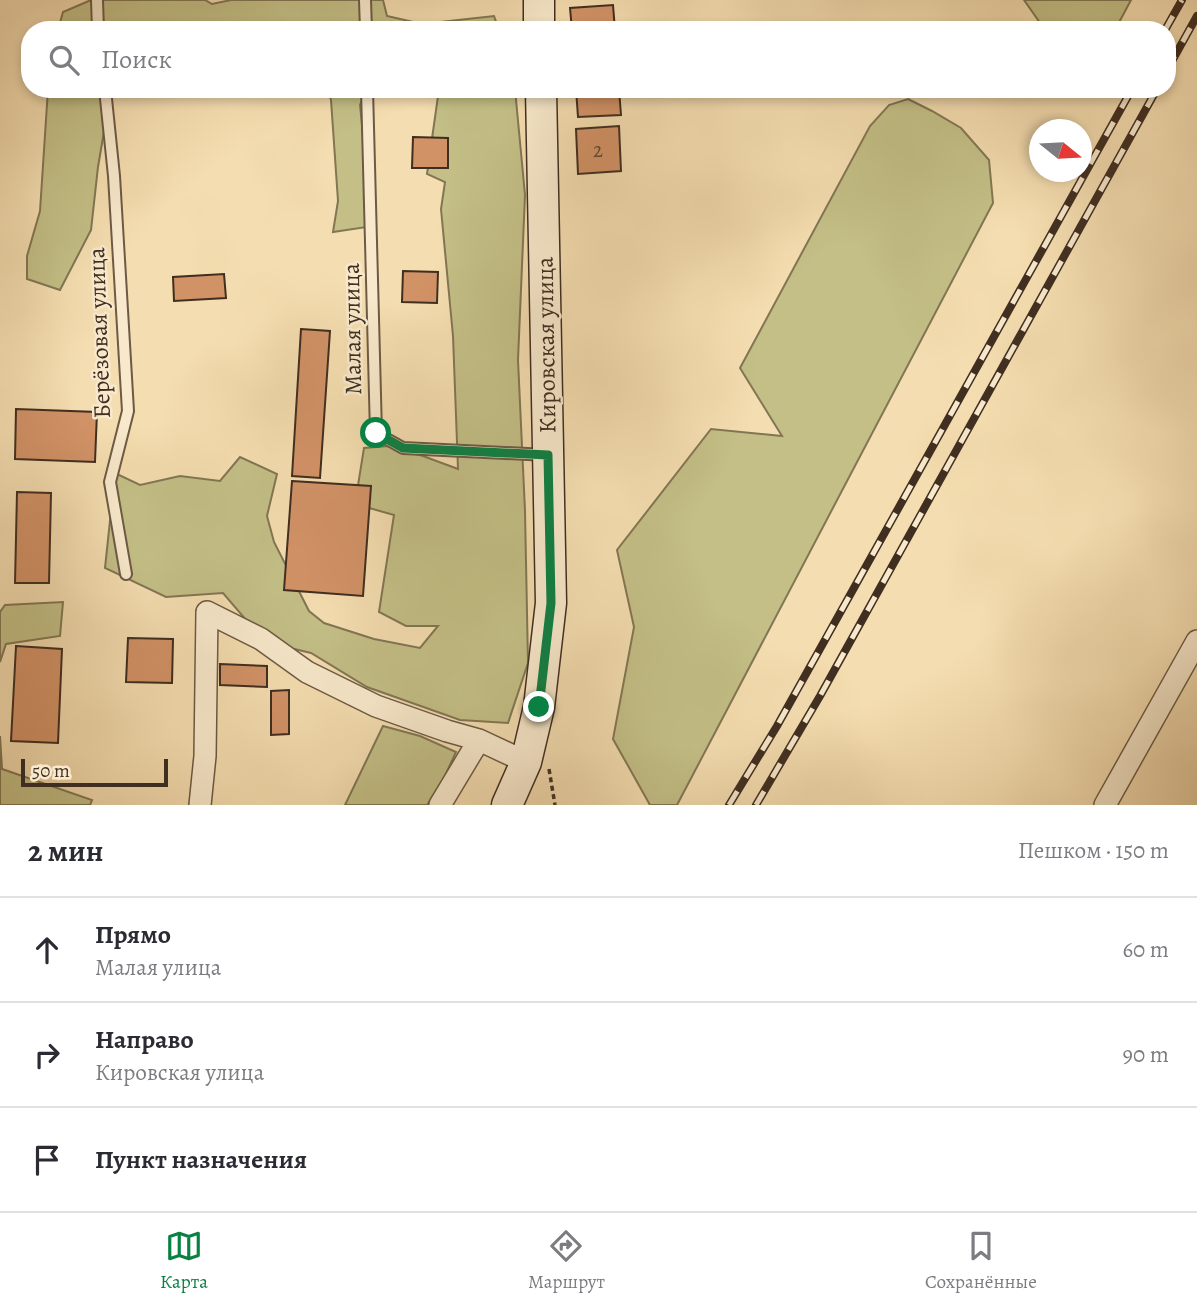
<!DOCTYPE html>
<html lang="ru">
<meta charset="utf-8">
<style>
:root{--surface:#fff;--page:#f2f2f3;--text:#2b2b33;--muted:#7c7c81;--line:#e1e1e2;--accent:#0b8043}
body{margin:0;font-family:Alegreya,serif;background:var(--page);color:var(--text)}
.compass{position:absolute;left:1029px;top:119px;width:63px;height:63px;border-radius:50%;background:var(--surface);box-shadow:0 4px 10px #0003;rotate:108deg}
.scale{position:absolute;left:21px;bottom:18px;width:147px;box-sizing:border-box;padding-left:7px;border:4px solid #402e21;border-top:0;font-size:19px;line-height:24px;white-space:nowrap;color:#402e21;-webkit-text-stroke:5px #f8e9cc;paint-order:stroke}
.stop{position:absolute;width:21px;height:21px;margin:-16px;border:5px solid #0b8043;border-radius:50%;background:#fff}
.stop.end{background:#0b8043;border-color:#fff;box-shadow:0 2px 7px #0008}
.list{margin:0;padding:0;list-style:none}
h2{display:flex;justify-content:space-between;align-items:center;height:91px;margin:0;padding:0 28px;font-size:30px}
h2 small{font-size:23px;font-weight:400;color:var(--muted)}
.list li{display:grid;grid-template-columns:46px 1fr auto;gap:21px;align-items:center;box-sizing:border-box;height:105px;padding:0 28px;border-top:2px solid var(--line)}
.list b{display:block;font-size:26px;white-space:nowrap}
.list p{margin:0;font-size:23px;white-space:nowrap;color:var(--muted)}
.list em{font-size:23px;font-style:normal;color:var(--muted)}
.icon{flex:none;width:38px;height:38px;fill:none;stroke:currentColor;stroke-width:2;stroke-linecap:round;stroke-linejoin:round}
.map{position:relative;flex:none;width:1197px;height:805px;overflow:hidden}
.search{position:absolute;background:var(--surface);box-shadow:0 4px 10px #0003;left:21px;right:21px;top:21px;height:77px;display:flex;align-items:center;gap:18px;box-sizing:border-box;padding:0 24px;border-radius:28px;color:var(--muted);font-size:26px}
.sheet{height:406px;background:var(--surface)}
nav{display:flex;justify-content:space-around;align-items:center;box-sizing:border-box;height:98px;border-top:2px solid var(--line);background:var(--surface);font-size:19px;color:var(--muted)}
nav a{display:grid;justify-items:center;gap:4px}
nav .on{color:var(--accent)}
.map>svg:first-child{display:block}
.green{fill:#c3bf86;stroke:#827654;stroke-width:2}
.building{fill:#d19266;stroke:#402e21;stroke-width:2}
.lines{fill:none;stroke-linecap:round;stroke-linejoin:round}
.lane-casing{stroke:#6d5a45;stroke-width:14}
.street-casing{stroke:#6d5a45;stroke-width:24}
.secondary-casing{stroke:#402e21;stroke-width:33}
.path{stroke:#402e21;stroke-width:3.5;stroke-dasharray:5 3.5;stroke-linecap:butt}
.lane{stroke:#f8e9cc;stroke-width:10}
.street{stroke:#f8e9cc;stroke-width:21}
.secondary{stroke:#f8e9cc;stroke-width:30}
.rail-casing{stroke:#402e21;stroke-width:8}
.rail{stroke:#f8e9cc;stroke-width:5;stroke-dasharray:16;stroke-linecap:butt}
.route{stroke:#0b8043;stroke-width:9}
.labels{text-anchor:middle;stroke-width:5;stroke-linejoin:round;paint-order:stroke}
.number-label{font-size:21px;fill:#644732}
.street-label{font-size:24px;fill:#402e21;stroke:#f8e9cc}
</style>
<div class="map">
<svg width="1197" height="805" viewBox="0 0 1197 805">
<rect width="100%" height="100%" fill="#f4ddb0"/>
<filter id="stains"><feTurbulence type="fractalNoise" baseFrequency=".00286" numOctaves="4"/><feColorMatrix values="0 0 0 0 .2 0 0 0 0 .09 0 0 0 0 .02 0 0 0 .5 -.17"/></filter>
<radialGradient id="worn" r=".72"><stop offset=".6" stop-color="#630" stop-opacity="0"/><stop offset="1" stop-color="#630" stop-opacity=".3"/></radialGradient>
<!-- green -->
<path class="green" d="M91,0H205L212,4L231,0H383L387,16L422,24L494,16L499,30H58L63,12Z
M1024,0H1131L1115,30H1045Z
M48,89H116L110,96L98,167L91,230L60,290L27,279V256L40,211Z
M327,89H367L360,105L365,156L367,227L333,232L338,201L331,100Z
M439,89H515L525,195L518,360L525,511L528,663L508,723L460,720L367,687L311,653L265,642L223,593L166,597L105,568L115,473L140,485L180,476L220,481L240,457L277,474L267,516L274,542L309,611L324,623L374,639L420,648L438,626H406L379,612L394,515L355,504L364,448L389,446L423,456L458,469L453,336L441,209L445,182L427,174Z
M908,99L932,111L961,128L989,160L993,203L677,805H650L613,739L634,627L617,550L711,429L782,436L740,368L870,126L889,105Z
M63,602L60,636L6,644L0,662V612L5,605Z
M383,726L420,736L456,752L443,780L427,805H345Z
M0,736L2,769L92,800L90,805H0Z"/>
<!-- building -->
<path class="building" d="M613,5L615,30H572L570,8Z
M576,89H619L621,115L578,117Z
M619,126L621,171L578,174L576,129Z
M413,137L448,138V168H412Z
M403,271L438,272L437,303L402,302Z
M224,274L226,298L174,301L173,277Z
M301,329L330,331L320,478L292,476Z
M16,409L97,412L95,462L15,459Z
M292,481L371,486L363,596L284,590Z
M17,492L51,493L49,583H15Z
M128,638L173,639L172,683L126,682Z
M16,646L62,649L58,743L11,741Z
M220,664L267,666V687L220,685Z
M289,690V734L271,735V691Z"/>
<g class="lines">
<!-- lane casing -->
<g class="lane-casing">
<path id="lane" d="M97,0L98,30
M365,0L366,30
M105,89L114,176L128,411L110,482L126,574
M367,89L376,433L403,448L547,455"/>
</g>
<!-- street casing -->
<g class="street-casing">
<path id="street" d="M200,805L205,756L207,612L261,639L307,672L376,706L447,731L479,740L526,762
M440,805L479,740
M1105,805L1197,641"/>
</g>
<!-- secondary casing -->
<g class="secondary-casing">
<path id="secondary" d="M539,0V30
M507,805L526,762L539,707L551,603L541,89"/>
</g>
<!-- path -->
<path class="path" d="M549,769L555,805"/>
<!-- lane -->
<use href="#lane" class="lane"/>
<!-- street -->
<use href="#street" class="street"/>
<!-- secondary -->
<use href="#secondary" class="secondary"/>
<!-- rail casing -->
<g class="rail-casing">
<path id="rail" d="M1165,30L1182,0
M1167,70L1197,16
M729,805L777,726L1132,89
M756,805L820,696L1157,89"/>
</g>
<!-- rail -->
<use href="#rail" class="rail"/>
</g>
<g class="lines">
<!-- route -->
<path class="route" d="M376,433L403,448L548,455L551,603L539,707"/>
</g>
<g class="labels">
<!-- number labels -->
<g class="number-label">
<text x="598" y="157">2</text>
</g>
<!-- street labels -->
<g class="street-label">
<text transform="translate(352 329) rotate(-91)" y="8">Малая улица</text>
<text transform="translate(99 333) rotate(-92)" y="8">Берёзовая улица</text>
<text transform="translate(546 345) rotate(-91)" y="8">Кировская улица</text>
</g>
</g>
<rect width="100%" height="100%" filter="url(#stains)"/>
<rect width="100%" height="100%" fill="url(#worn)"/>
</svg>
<svg class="compass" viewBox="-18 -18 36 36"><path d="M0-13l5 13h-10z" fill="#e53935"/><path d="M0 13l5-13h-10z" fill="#7c7c81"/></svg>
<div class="scale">50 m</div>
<div class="stop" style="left:376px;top:433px"></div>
<div class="stop end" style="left:539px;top:707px"></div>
<div class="search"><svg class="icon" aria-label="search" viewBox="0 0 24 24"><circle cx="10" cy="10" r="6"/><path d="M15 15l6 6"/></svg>Поиск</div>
</div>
<section class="sheet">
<h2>2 мин<small>Пешком · 150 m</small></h2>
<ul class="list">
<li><svg class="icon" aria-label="ahead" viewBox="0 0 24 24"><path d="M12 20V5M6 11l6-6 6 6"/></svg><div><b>Прямо</b><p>Малая улица</p></div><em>60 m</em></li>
<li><svg class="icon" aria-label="right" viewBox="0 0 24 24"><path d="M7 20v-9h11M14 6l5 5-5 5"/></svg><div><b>Направо</b><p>Кировская улица</p></div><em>90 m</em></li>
<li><svg class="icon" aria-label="arrive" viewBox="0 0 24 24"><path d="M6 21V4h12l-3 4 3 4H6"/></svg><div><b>Пункт назначения</b></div></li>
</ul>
</section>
<nav>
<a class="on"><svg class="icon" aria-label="map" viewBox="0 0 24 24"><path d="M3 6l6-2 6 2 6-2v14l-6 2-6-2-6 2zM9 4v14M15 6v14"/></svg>Карта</a>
<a><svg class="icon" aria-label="directions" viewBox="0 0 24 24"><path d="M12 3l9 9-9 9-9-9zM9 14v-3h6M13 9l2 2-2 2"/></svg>Маршрут</a>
<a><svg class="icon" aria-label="saved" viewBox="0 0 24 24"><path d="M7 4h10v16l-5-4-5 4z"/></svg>Сохранённые</a>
</nav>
